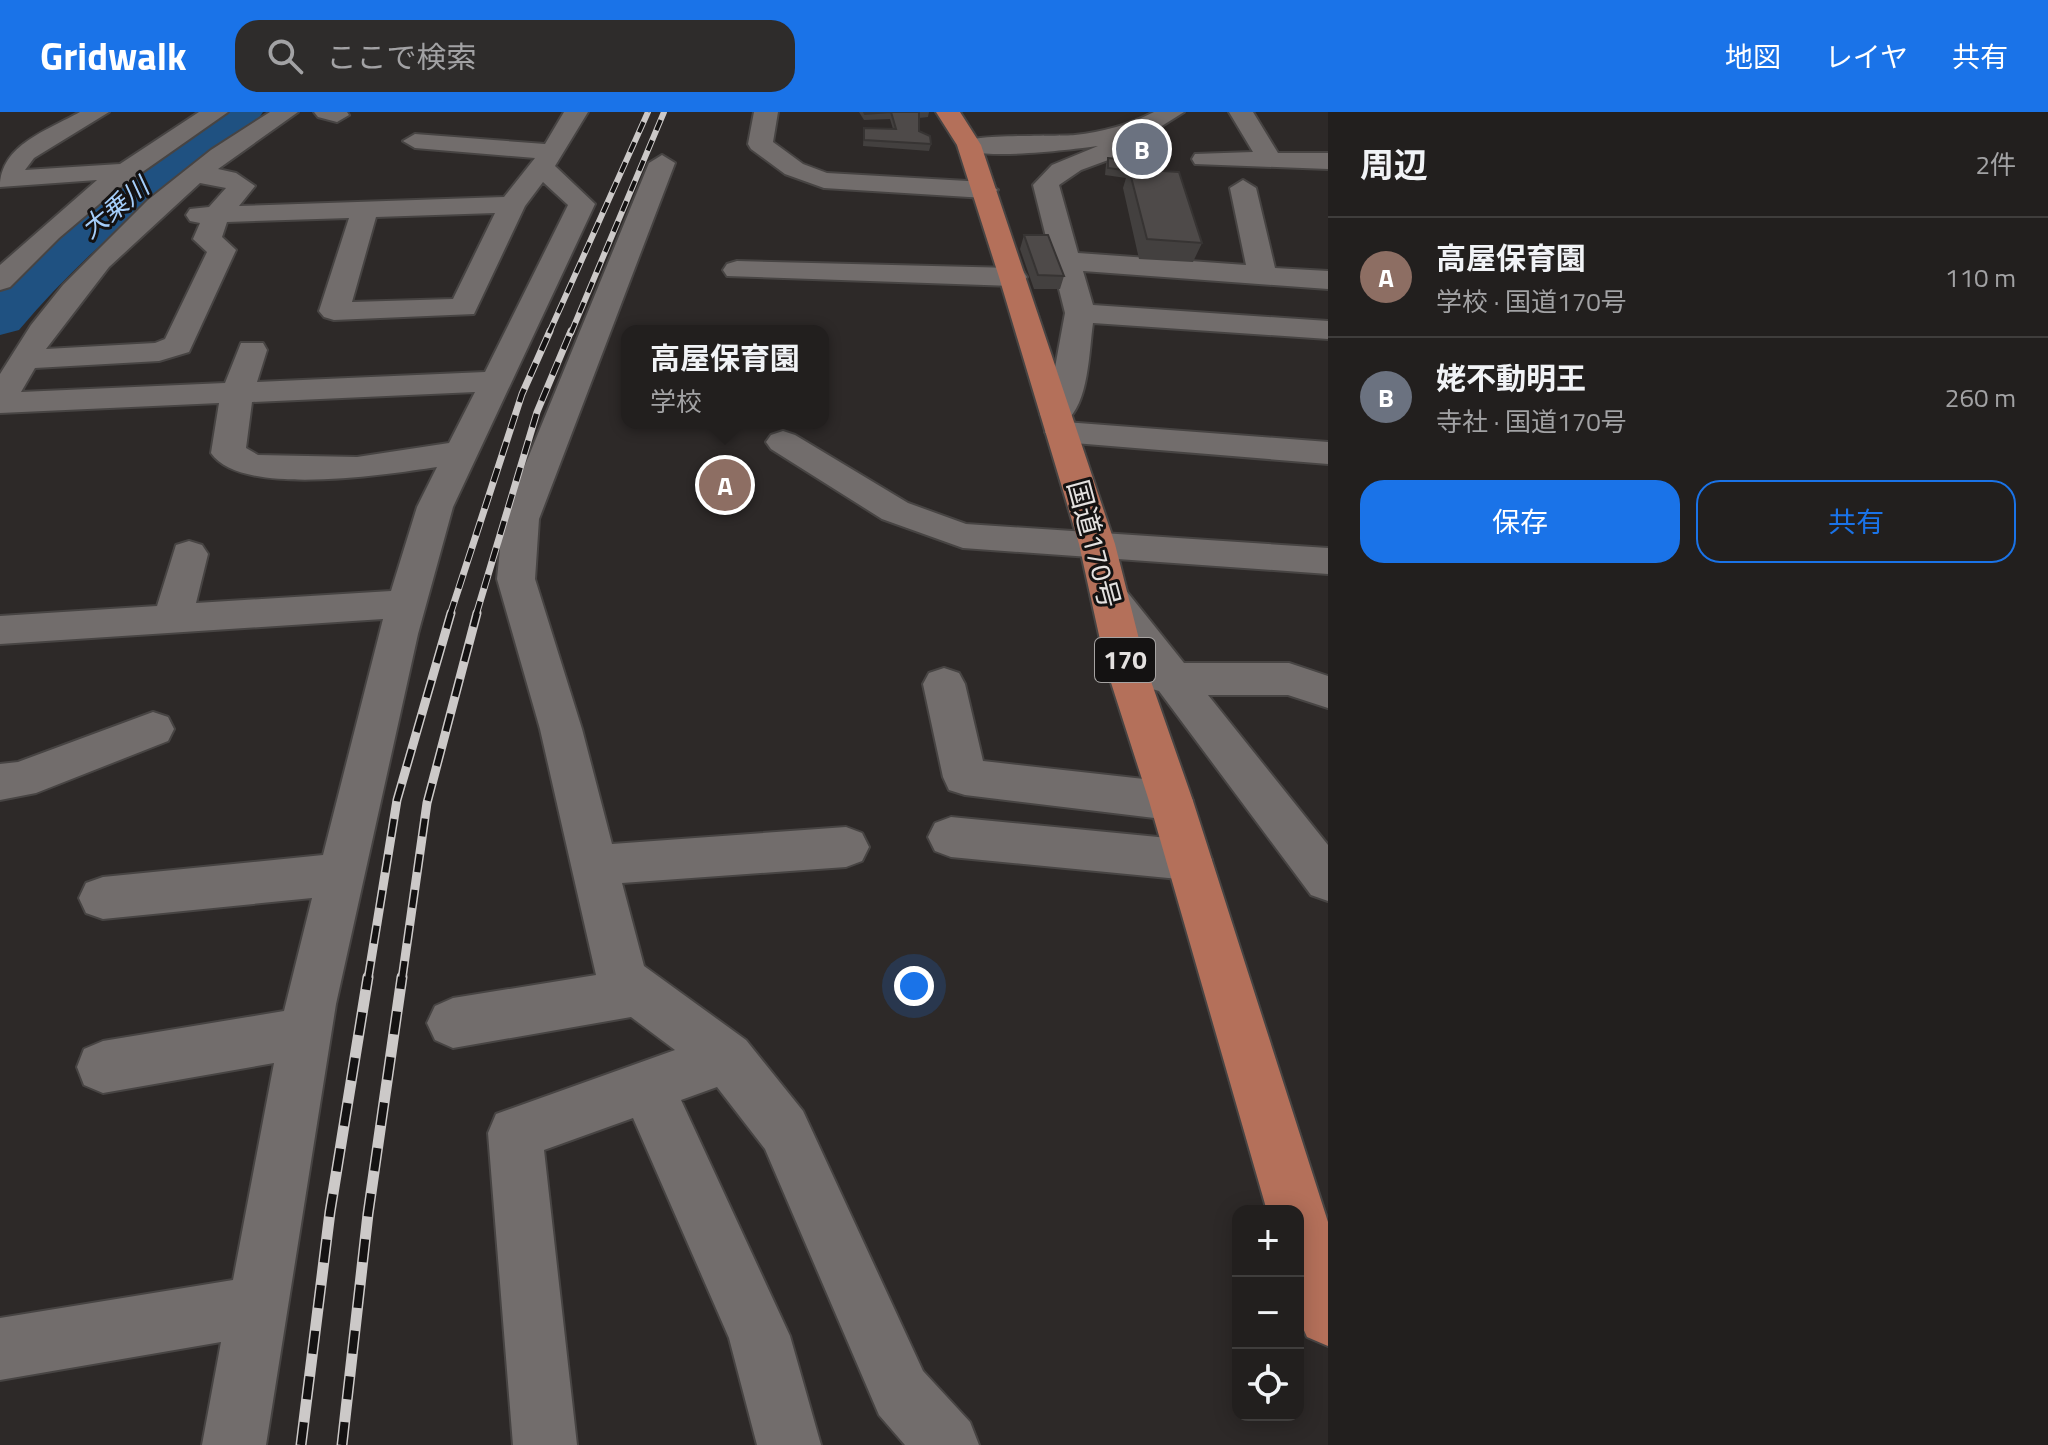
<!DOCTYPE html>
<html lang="ja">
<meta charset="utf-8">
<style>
:root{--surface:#221f1e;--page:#2e2c2b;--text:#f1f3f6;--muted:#a2a2a4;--line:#3f3d3c;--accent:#1a73e8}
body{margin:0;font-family:"Titillium Web","Noto Sans JP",sans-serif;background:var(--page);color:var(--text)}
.controls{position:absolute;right:24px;bottom:24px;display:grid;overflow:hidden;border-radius:16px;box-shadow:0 4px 20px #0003}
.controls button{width:72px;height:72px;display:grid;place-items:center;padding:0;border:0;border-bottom:2px solid var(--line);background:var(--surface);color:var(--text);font:40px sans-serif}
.you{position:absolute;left:914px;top:874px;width:28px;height:28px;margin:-20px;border:6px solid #fff;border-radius:50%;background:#1a73e8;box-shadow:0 0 0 12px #1a73e833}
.badge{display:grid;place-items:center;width:52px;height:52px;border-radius:50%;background:var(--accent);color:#fff;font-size:26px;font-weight:700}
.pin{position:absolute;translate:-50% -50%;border:4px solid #fff;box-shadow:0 2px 8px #0006}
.popup{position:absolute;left:621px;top:213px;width:208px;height:104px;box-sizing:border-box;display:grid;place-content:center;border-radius:16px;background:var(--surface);filter:drop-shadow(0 2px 6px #0005);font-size:26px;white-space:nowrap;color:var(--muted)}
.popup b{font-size:30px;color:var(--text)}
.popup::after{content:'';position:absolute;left:50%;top:100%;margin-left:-16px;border:16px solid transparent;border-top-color:var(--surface)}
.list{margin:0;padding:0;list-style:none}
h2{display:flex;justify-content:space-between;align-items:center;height:104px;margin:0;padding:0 32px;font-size:34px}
h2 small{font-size:26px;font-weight:400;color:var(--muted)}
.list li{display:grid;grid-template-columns:52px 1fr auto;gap:24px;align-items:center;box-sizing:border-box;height:120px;padding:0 32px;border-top:2px solid var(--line)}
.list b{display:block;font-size:30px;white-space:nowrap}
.list p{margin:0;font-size:26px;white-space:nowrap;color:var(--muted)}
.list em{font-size:26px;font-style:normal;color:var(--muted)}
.actions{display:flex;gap:16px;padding:24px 32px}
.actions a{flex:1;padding:18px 0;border:2px solid var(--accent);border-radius:24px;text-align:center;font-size:28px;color:var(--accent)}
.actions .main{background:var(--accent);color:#fff}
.icon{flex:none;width:44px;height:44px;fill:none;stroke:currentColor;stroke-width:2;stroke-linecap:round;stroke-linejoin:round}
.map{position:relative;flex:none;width:1328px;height:1333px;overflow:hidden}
header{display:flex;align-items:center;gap:48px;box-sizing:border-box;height:112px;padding:0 40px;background:var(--accent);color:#fff}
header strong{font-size:38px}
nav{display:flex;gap:44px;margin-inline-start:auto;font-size:28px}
.search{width:560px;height:72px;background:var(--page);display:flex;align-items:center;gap:20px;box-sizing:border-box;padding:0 28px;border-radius:24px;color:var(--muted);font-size:30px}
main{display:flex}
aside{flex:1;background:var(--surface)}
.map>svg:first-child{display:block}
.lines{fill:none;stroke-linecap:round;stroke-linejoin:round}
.river{fill:#1f5181;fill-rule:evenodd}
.minor-casing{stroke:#474443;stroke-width:4}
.highway-casing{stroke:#474443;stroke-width:4}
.minor{fill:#726d6c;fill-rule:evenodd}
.highway{fill:#b4705a;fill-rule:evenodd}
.rail-far3-casing{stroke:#ccc9c8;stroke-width:6}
.rail-far2-casing{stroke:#ccc9c8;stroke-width:7}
.rail-far1-casing{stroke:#ccc9c8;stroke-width:9}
.rail-casing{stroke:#ccc9c8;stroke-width:11}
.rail-far3{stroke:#141212;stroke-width:4;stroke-dasharray:11;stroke-linecap:butt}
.rail-far2{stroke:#141212;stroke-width:5;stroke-dasharray:14;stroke-linecap:butt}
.rail-far1{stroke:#141212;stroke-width:6;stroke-dasharray:18;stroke-linecap:butt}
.rail{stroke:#141212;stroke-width:8;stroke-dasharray:23;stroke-linecap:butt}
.wall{fill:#43403f}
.building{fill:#4e4a49;stroke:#373433;stroke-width:2}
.labels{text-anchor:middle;stroke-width:6;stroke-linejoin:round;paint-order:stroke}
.far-water-label{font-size:26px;font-style:italic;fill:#a5cefa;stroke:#141212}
.shield{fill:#141212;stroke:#a6a3a2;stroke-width:2}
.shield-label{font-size:26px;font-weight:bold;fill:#e4e1e0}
.street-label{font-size:28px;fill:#e4e1e0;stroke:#141212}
</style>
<header>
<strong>Gridwalk</strong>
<div class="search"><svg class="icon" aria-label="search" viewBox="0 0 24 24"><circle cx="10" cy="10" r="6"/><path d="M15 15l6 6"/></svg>ここで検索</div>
<nav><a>地図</a><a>レイヤ</a><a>共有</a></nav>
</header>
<main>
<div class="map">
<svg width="1328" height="1333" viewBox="0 0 1328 1333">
<rect width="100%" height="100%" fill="#2d2928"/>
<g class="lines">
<!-- river -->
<path class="river" d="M214,0H263L257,9C169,71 88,136 19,218L0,223V175L8,166L97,85Z"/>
<!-- minor casing -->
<g class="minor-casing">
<path id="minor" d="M80,0H109L34,46L25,58L120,52L199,0H228L111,82L59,126L10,175L0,178V153L97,68L0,75C0,33 48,18 80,0Z
M270,0H298L218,57L236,61L255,74L239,94L504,85L535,46L415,36L403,29L415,22L545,32L564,0H588L555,54L595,92L453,395L418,522L336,892L266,1333H202L221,1230L0,1268V1206L233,1168L274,951L103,981L84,973L77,955L84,937L103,929L284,899L312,786L103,807L86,801L79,786L86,771L103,765L323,743L383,507L0,532V504L157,494L176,433L189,429L202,433L208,442L196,491L391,479L417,395L437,355C389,362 241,386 211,341L219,291L0,301V262L31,213L63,173L148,88L211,38ZM543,70L568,93L485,260L257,270L267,238L263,231H241L225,271L21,280L35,256L159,249L189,240L236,138L222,125L227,110L349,106L319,199L324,205L334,208L474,202L525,94ZM200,71L226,76L209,95L190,97L186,103L190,109L200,111L193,127L207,140L165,227L155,231L46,237L109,155ZM495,101L453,187L352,190L376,105ZM475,280L449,331L357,345L258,343L246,336L252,290Z
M314,0H347L349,3L337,10L318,5Z
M754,0H778L773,30L803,52L827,61L985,70L998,78L985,86L824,76L785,62L751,37L748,32Z
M1154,0H1184L1157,17L1133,26L1141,32L1138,37L1081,58L1059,73L1078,141L1246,153L1230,76L1243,68L1256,76L1275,156L1328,159V177L1083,159L1093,193L1328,209V227L1093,211C1089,239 1089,292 1065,310L1328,330V352L1062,330L1050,327L1045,320L1054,312L1044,309L1040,302L1052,272L1065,201L1033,73L1052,53L1098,34C1075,37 969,51 957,33C965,21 1054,25 1075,23C1102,20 1129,13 1154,0Z
M1229,0H1253L1278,41H1328V57L1195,52L1192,47L1195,42L1253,40Z
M662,43L675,51L539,407L535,467L582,617L612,732L846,715L862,721L869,735L862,749L846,755L622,771L644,854L746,928L803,999L923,1259L970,1310L979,1333H905L879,1303L765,1037L717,975L681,988L790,1224L821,1333H757L729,1226L633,1006L544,1038L577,1333H513L488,1021L496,1002L675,938L631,905L453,936L435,928L427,911L435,894L453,886L596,863L540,617L497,467L503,407L649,51Z
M737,149L1013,156L1023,159L1027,165L1023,171L1013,174L727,164L723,158L727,152Z
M783,319L795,323L908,391L966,412L1328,436V462L963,436L882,407L771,337L766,330L771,323Z
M1110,472L1124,476L1184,551H1289L1328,564V596L1288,583H1208L1328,733V789L1311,783L1159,579L1135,572L1129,561L1137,549L1091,486L1096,476Z
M944,556L959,561L965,572L983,649L1171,670L1187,676L1193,689L1187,702L1171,708L965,683L949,678L943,665L923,572L929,561Z
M153,600L168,605L174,617L168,629L36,681L0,688V652L18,650Z
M951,705L1189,728L1205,734L1212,748L1205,762L1189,768L951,745L935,739L928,725L935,711Z"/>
</g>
<!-- highway casing -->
<g class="highway-casing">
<path id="highway" d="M936,0H960L981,33L1115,432L1146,555L1193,689L1328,1110V1234L1307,1225L1298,1205V1099H1267L1149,689L1106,555L1079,432L999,165L957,33Z"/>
</g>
<!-- minor -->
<use href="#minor" class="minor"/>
<!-- highway -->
<use href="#highway" class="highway"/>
<!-- rail-far3 casing -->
<g class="rail-far3-casing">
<path id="rail-far3" d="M549,221L648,0
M571,221L664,0"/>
</g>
<!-- rail-far2 casing -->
<g class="rail-far2-casing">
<path id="rail-far2" d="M450,503L522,282L550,219
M476,503L537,300L571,219"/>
</g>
<!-- rail-far1 casing -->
<g class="rail-far1-casing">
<path id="rail-far1" d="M368,867L397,688L451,501
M402,867L427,691L477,501"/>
</g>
<!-- rail casing -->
<g class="rail-casing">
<path id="rail" d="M301,1333L330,1100L368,865
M342,1333L368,1102L402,865"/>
</g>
<!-- rail-far3 -->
<use href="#rail-far3" class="rail-far3"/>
<!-- rail-far2 -->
<use href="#rail-far2" class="rail-far2"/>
<!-- rail-far1 -->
<use href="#rail-far1" class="rail-far1"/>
<!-- rail -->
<use href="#rail" class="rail"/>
</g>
<!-- wall -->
<path class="wall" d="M859,0H929L928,5L919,6V19L931,32L929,39L863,34L864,16L893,17L890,7L864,8Z
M1131,19L1147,27L1139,50L1146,51L1143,45L1145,39L1169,47L1166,54H1161V59L1202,131L1193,150L1139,147L1123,76L1126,66L1105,63L1106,52L1108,46L1125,48L1123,42Z
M1024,123L1064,164L1060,177H1034L1020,137Z"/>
<!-- building -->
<path class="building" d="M864,0H919V19L930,24L931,32L864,28V16L896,17L891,0L865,2Z
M1131,19H1144L1147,27H1135Z
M1145,39H1164L1169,47H1150Z
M1108,46L1161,52V59L1129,57L1130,59L1108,56Z
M1129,57L1179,60L1202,131L1147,127Z
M1024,123H1048L1064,164L1038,163Z"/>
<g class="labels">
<!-- far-water labels -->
<g class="far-water-label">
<text transform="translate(115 96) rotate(-39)" y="9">大乗川</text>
</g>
<!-- shield labels -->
<rect class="shield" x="1095" y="526" width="60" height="44" rx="6"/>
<g class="shield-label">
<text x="1125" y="557">170</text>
</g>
<!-- street labels -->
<g class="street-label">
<text transform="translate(1094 432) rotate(75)" y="10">国道170号</text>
</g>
</g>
</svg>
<div class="controls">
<button>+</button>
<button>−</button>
<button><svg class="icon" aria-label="locate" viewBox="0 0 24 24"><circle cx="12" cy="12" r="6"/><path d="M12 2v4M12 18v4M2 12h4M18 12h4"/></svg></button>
</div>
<div class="you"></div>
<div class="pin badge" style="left:725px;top:373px;background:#8d6e63">A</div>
<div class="popup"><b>高屋保育園</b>学校</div>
<div class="pin badge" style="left:1142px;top:37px;background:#6b7280">B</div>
</div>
<aside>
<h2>周辺<small>2件</small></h2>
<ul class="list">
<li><span class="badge" style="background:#8d6e63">A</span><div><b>高屋保育園</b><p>学校 · 国道170号</p></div><em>110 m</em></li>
<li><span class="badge" style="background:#6b7280">B</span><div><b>姥不動明王</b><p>寺社 · 国道170号</p></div><em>260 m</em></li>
</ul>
<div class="actions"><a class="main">保存</a><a>共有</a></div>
</aside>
</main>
